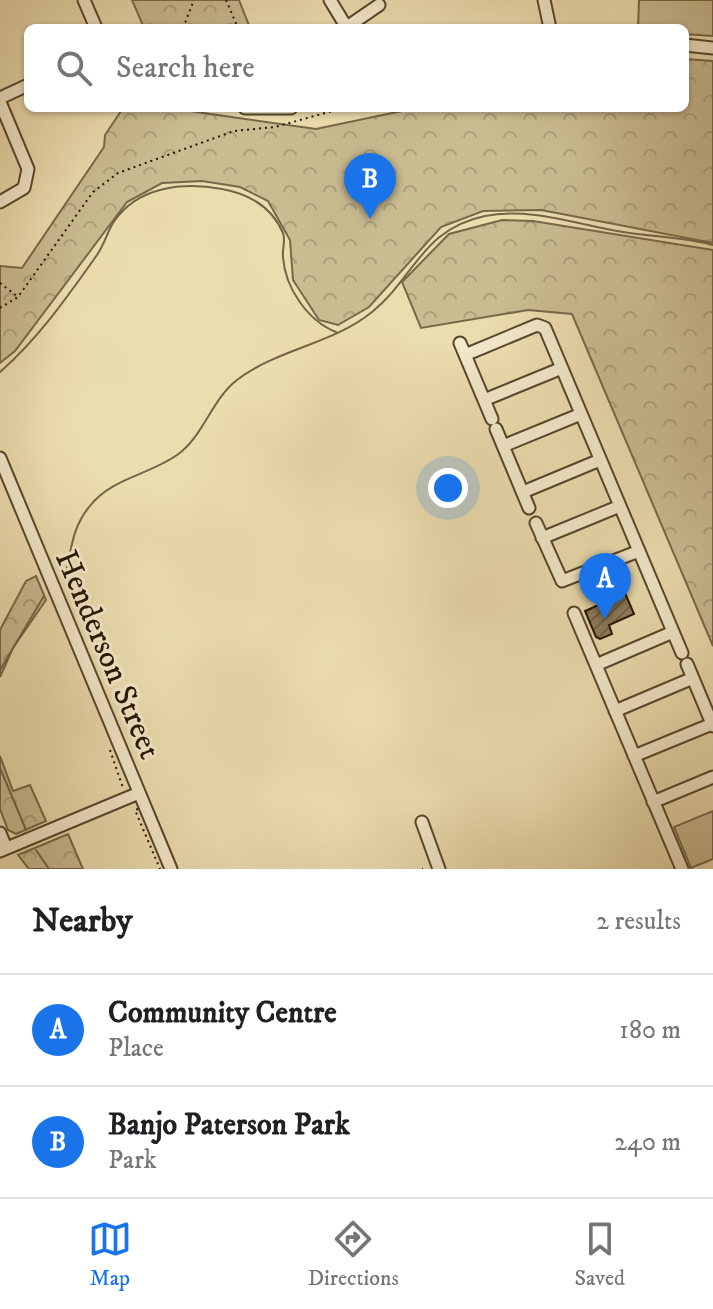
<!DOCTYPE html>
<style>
:root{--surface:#fff;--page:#f6f6f6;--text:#202124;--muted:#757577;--line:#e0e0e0;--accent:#1a73e8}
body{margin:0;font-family:"IM FELL DW Pica",serif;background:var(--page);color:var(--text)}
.you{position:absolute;left:448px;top:488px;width:28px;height:28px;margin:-20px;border:6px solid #fff;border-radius:50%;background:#1a73e8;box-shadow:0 0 0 12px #1a73e833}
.badge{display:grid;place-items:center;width:52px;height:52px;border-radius:50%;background:var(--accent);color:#fff;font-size:26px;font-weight:700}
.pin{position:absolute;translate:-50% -66px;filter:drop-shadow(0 2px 4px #0008)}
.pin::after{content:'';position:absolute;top:42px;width:28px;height:24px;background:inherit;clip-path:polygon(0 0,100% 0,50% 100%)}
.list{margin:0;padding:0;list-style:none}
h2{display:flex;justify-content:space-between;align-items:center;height:104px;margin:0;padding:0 32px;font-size:34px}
h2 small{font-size:26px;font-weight:400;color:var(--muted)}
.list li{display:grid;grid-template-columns:52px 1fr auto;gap:24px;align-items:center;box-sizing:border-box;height:112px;padding:0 32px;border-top:2px solid var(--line)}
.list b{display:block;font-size:30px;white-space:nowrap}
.list p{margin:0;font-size:26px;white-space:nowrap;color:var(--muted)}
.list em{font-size:26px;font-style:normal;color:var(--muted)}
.icon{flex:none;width:44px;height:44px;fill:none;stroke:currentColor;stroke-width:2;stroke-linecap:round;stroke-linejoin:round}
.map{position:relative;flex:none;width:713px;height:869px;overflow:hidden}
.search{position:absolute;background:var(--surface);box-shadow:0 2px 6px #0004;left:24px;right:24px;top:24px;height:88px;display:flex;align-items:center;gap:20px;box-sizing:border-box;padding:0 28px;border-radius:12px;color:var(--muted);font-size:30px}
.sheet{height:328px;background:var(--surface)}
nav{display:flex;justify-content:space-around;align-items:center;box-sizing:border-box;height:112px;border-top:2px solid var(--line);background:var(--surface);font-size:22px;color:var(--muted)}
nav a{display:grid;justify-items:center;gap:4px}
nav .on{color:var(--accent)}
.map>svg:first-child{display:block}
.grass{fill:#cabb91;stroke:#786848;stroke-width:2}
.park{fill:url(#park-crowns);stroke:#786848;stroke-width:2}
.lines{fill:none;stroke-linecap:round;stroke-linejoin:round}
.stream{stroke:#746446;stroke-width:2}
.building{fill:url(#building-hatch);stroke:#251400;stroke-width:2}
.minor-casing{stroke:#57462c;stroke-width:15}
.path{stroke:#251400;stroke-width:2;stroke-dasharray:2 4;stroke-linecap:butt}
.minor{stroke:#f3e9cb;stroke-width:11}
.labels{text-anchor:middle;stroke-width:6;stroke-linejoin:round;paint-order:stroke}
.street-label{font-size:32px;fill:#251400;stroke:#f3e9cb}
</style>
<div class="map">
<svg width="713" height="869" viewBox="0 0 713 869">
<defs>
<pattern id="park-crowns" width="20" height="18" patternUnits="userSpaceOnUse" patternTransform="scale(2)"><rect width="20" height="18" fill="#cabb91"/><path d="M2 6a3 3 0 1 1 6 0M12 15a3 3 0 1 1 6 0" fill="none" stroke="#ada07b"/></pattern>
<pattern id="building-hatch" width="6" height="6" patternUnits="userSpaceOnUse" patternTransform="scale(2)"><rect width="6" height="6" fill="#8c7d5b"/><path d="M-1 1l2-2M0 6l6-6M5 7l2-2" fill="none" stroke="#726549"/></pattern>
</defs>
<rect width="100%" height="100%" fill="#ecddaf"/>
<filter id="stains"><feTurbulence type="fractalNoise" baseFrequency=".0025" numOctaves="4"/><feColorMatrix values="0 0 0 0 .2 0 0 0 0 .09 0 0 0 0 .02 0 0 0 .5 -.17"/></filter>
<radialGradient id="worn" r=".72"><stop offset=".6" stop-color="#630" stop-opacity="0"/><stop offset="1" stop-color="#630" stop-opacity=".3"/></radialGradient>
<!-- grass -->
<path class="grass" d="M639,0H713V36L685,34V28H638Z
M713,811V859L691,868L674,827Z"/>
<!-- park -->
<path class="park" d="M132,0H239L250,28H144Z
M685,59L713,61V243L541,210L483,211L441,227L369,307L338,325L319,320L293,280L290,240L268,201L240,187L202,181L162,183L127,202L15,351L0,363V266L22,268L104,147L105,135L123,108H169L316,129L416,108H685Z
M502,220L533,221L713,250V646L572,314L528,310L421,328L402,282L449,234Z
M36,576L46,600L13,648L0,677V630L26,581Z
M0,756L13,791L30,785L46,821L16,834L8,830L0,809Z
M68,834L83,869H29L18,855Z"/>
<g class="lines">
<!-- stream -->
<path class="stream" d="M0,372C38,339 68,296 97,255C104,245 107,233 113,223C137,186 183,182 222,189C249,194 272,207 283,233C286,241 282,248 283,257C285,288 308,321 336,332
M64,580C72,552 70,531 89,507C111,478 149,475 177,455C203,437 212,399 237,380C277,349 333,344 372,312C415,277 422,229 485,216C532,207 578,225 623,232C653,237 684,237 713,245
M0,670L44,596
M0,768L26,830
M36,850L49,869"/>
</g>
<!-- building -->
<path class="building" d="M625,593L634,614L609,625L612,634L600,639L596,637L585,611Z"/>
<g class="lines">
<!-- minor casing -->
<g class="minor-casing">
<path id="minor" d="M84,0L96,28
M330,0L347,28
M544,0L550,28
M347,27L379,5
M685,45L713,48
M0,98L28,85
M0,102L28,169L24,188L0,202
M245,108H291
M460,343L492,419
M465,355L537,325L545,328L682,653
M484,400L562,368
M496,429L529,508
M503,446L581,414
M0,458L171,869
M523,492L600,460
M536,523L562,581L639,551
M542,538L620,506
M574,613L682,869
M687,664L713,726
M596,665L673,632
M615,711L693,678
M634,756L712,724
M653,802L713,777
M422,822L439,869
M0,833L6,848
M0,851L139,793"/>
</g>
<!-- path -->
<path class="path" d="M226,0L238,28
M183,28L194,0
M0,283L18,297
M0,308L18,297L93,192L118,173L234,131L275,127L343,108
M110,750L123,788
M138,809L135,810L160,869
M422,869H423"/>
<!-- minor -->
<use href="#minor" class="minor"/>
</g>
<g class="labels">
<!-- street labels -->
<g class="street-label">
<text transform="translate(109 654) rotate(67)" y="11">Henderson Street</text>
</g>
</g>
<rect width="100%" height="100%" filter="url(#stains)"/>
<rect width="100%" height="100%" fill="url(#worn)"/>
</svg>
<div class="you"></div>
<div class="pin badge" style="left:605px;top:619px">A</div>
<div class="pin badge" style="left:370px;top:219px">B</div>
<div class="search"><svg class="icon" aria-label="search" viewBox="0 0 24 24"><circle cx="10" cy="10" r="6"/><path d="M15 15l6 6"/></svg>Search here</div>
</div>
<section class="sheet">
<h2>Nearby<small>2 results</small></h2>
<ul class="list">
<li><span class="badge">A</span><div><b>Community Centre</b><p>Place</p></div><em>180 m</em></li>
<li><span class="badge">B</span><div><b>Banjo Paterson Park</b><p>Park</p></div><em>240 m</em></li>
</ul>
</section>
<nav>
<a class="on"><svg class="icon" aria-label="map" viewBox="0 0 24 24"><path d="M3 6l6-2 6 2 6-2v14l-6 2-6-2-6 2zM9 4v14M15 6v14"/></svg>Map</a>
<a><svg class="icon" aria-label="directions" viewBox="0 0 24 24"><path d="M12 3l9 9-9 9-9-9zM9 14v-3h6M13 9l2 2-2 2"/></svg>Directions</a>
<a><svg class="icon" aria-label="saved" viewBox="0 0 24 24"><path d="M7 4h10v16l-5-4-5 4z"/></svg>Saved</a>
</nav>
